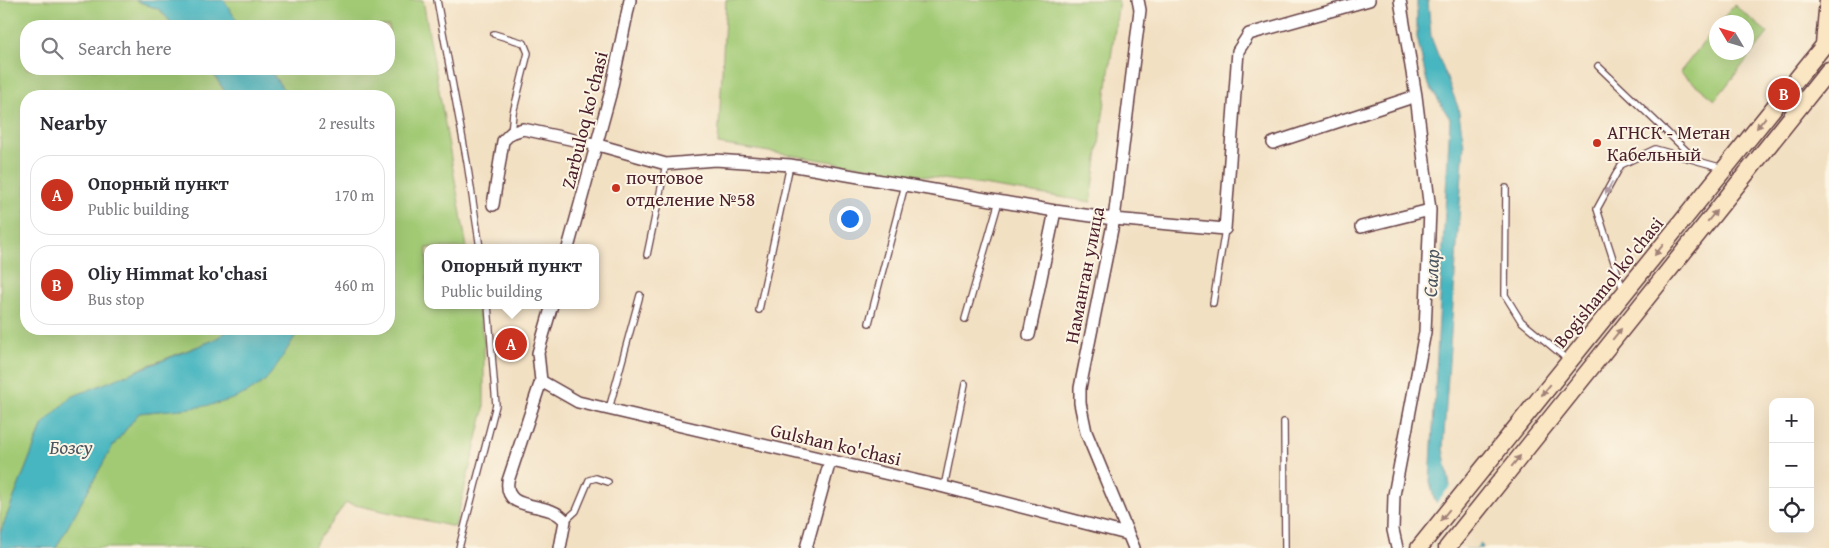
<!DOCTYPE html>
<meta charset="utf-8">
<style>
:root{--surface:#fff;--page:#f7f7f7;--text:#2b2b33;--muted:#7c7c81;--line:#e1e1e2;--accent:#c8321e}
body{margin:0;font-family:"Gentium Book Plus",serif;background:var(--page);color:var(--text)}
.controls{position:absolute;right:15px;bottom:15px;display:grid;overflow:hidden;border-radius:10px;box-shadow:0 5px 20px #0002}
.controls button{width:45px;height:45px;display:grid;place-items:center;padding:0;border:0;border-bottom:1px solid var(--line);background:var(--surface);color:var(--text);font:25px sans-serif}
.compass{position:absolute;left:1709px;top:15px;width:45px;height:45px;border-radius:50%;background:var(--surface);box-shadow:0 5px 20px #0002;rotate:308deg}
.you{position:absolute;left:849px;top:218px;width:18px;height:18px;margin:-12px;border:4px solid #fff;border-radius:50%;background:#1a73e8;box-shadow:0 0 0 8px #1a73e833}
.badge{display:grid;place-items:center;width:32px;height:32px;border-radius:50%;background:var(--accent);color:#fff;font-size:16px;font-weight:700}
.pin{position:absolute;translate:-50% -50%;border:2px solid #fff;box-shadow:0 1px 5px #0006}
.popup{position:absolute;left:424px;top:244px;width:175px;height:65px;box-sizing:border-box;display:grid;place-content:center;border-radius:10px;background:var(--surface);filter:drop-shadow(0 1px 4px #0005);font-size:16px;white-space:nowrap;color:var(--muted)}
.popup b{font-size:19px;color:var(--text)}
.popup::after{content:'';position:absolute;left:50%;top:100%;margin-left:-10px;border:10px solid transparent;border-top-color:var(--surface)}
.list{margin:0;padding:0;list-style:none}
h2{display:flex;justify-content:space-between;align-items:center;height:65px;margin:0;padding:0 20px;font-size:21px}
h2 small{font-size:16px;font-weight:400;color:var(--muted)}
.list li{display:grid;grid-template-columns:32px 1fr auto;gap:15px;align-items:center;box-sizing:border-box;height:80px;margin:0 10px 10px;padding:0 10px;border:1px solid var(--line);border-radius:20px}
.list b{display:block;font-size:19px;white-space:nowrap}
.list p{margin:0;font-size:16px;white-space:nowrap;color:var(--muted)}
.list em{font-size:16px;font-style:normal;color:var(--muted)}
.icon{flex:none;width:28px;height:28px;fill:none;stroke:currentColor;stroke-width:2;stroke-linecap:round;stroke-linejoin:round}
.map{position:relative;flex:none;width:1829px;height:548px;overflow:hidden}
.search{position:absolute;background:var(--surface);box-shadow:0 5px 20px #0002;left:20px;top:20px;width:375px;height:55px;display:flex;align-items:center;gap:12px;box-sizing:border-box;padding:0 18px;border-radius:20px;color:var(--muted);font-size:19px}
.panel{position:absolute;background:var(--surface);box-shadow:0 5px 20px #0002;left:20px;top:90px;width:375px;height:245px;border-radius:20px}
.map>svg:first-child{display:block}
.green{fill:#a2ca75;stroke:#767450}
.water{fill:#47b6c0;stroke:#486a76}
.pier{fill:#f2e0c3}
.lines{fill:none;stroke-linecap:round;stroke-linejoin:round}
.service-casing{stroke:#633c42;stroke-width:8}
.minor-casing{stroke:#633c42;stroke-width:14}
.secondary-casing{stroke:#633c42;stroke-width:19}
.service{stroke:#fff;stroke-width:5.5}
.minor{stroke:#fff;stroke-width:11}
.secondary{stroke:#fbe6c4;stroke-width:16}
.oneway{fill:#a28278}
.oneway2{fill:#ae9aa0}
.poi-dot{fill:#c8321e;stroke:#fcf5e5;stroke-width:2}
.labels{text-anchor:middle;stroke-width:4;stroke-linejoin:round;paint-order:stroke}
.street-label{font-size:19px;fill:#4a1f2b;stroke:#fcf5e5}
.poi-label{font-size:19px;fill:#4a1f2b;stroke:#fcf5e5;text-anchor:start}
.water-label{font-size:20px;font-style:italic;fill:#49545f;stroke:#fcf5e5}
</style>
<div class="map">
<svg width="1829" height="548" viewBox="0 0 1829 548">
<rect width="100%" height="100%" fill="#fcf5e5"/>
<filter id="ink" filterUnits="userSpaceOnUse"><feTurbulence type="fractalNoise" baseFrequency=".02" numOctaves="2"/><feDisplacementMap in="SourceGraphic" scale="10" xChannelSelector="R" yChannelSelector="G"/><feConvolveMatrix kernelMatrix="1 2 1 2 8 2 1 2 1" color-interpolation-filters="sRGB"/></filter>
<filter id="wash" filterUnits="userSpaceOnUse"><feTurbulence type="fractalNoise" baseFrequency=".0096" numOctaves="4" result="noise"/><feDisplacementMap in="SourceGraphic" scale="20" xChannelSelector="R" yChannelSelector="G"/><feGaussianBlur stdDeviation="1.12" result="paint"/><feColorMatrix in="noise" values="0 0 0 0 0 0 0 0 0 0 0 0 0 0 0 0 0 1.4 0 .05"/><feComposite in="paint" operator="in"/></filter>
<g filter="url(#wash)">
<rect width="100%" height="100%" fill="#f2e0c3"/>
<!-- green -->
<path class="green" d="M0,0H135L160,10L174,26H26V69H210L228,96H26V329H230L214,340L144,367L43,424L0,533Z
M224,0H423L467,248H427V305H477L484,342V410L455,527L346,503L312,548H56L112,447L139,413L199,406L264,382L300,329H389V96H288L269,69H389V26H240Z
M726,0H1119L1091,202L718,144Z
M1734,5L1768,33L1715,100L1680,72L1716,27V52H1746V22H1720Z"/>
<!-- water -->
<path class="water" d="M135,0H224L240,26H174L160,10Z
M1417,0H1428L1431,37L1458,107L1464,145L1443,449L1450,486L1483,548H1465C1447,528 1435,508 1430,482L1450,119L1427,82L1417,37Z
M210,69H269L288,96H228Z
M230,329H300C291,342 273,375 262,383C228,410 180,408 139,413L112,447L56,548H0V533L43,424L71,397L214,340Z"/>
<!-- pier -->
<path class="pier" d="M1452,484L1482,541L1476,548H1462L1452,537L1433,507Z"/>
</g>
<g filter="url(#ink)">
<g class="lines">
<!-- service casing -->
<g class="service-casing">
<path id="service" d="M437,0L467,162L480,248
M494,34L524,43L528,53L513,113L511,133
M1598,66L1696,160
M1506,188L1505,295L1521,321L1568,360
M647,255L666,164
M1623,290L1597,209L1621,165L1655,149L1723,168
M1213,303L1225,229
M759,310L790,165
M965,319L999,201
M869,323L905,185
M609,409L640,295
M1284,422L1285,548
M944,487L965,384
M565,521L576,511L589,480L596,478L608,482
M459,548L496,405L488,305"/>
</g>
<!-- minor casing -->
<g class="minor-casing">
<path id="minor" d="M1273,143L1416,96
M493,205L503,141L511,133L523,129L598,145L666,164L715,160L790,165L1055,211L1114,219L1225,229L1238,51L1249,34L1369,0
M1361,227L1430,210
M568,248L610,95L630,0
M552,305L538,353L541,381L508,481C504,515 548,498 565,521L560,548
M1029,335L1055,211
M541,381L578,402L944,487L1127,534
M806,548L830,461
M1134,548L1086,432L1080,403V388L1114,219L1140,10L1138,0
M1397,548L1393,530L1394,495L1425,332L1430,210L1416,96L1400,0"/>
</g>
<!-- secondary casing -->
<g class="secondary-casing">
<path id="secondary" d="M1824,44L1828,0
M1419,548L1829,39
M1447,548L1829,70"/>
</g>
<!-- service -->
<use href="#service" class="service"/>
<!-- minor -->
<use href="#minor" class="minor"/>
<!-- secondary -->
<use href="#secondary" class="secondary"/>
</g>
<!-- one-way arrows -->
<defs><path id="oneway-solid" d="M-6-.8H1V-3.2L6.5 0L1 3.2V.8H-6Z" transform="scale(1.25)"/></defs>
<g class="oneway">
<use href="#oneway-solid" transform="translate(1761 123) rotate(129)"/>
<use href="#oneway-solid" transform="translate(1712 216) rotate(-51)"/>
<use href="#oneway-solid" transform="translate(1659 250) rotate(129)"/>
<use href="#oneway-solid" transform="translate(1617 334) rotate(-51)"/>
<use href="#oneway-solid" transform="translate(1546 390) rotate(129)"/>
<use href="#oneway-solid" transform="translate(1516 461) rotate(-51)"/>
<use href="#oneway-solid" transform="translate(1445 515) rotate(129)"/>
</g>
<use class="oneway2" href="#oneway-solid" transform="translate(1609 188) rotate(119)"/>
</g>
<!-- markers -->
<g class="poi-dot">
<circle cx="1597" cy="143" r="5"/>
<circle cx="616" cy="188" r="5"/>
</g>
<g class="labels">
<!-- street labels -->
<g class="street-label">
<text transform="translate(584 120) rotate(-76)" y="7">Zarbuloq ko'chasi</text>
<text transform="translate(1084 275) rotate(-79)" y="7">Наманган улица</text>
<text transform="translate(1608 282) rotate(-51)" y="7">Bogishamol ko'chasi</text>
<text transform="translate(836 444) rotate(13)" y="7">Gulshan ko'chasi</text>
</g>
<!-- poi labels -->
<g class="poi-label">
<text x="1607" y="139">АГНСК - Метан<tspan x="1607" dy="22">Кабельный</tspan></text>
<text x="626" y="184">почтовое<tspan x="626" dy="22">отделение №58</tspan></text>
</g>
<!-- water labels -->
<g class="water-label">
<text transform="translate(1431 273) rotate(-87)" y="7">Салар</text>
<text x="71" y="454">Бозсу</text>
</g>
</g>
</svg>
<div class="controls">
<button>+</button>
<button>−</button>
<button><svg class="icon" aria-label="locate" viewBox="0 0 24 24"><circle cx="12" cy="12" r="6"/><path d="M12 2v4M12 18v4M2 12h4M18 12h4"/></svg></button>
</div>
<svg class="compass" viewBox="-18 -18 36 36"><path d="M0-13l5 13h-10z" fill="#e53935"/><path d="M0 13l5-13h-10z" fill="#7c7c81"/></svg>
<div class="you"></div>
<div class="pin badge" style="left:511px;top:344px">A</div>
<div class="popup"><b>Опорный пункт</b>Public building</div>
<div class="pin badge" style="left:1784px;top:94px">B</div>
<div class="search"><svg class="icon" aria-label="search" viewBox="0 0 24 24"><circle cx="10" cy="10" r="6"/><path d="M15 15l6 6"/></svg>Search here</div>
<section class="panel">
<h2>Nearby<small>2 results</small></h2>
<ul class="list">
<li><span class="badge">A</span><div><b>Опорный пункт</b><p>Public building</p></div><em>170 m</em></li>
<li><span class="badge">B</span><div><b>Oliy Himmat ko'chasi</b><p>Bus stop</p></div><em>460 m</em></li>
</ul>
</section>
</div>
